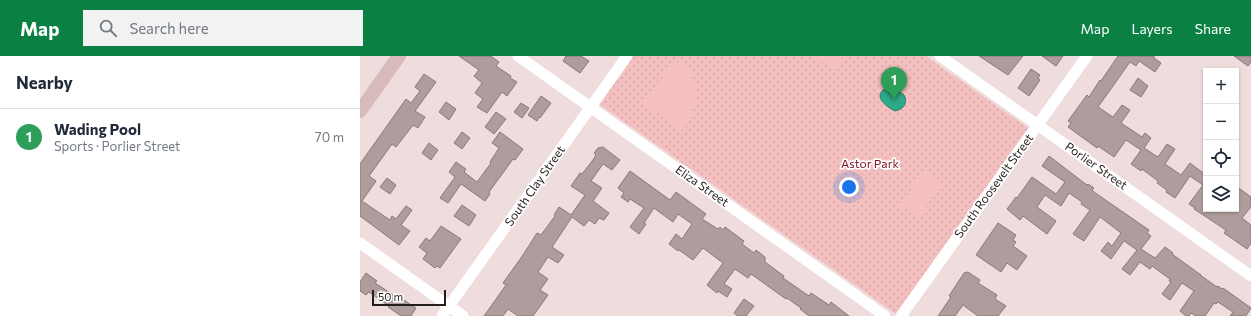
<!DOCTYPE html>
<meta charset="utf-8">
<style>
:root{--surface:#fff;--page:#f2f2f3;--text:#1f2937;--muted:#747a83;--line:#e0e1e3;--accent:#0b8043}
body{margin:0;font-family:Commissioner,sans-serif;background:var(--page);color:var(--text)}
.controls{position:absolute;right:12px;top:12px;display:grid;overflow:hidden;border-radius:0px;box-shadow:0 1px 3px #0004}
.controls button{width:36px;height:36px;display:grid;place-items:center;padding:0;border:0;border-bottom:1px solid var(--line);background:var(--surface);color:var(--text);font:20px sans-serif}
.scale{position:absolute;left:12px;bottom:10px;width:74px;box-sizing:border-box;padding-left:4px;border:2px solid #231d1d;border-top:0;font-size:11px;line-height:14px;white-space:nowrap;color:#231d1d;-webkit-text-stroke:3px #fff;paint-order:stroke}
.you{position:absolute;left:489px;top:131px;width:14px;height:14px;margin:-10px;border:3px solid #fff;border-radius:50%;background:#1a73e8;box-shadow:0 0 0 6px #1a73e833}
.badge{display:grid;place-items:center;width:26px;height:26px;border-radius:50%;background:var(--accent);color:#fff;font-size:13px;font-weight:700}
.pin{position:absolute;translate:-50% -33px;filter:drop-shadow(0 1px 2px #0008)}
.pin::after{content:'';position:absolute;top:21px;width:14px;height:12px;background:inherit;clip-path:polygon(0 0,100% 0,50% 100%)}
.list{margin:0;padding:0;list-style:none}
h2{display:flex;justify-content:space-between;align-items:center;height:52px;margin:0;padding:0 16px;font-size:17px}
h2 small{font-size:13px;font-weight:400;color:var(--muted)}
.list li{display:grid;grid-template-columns:26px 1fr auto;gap:12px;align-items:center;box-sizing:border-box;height:56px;padding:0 16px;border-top:1px solid var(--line)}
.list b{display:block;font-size:15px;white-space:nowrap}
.list p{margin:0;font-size:13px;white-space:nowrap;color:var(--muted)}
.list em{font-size:13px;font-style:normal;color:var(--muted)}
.icon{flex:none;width:22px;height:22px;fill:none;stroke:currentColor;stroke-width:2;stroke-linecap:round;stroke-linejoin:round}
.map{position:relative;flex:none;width:891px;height:260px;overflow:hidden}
header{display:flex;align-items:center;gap:24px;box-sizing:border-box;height:56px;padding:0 20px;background:var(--accent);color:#fff}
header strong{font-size:19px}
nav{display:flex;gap:22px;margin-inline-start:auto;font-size:14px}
.search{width:280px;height:36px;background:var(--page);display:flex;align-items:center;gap:10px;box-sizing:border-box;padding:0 14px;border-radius:0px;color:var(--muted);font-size:15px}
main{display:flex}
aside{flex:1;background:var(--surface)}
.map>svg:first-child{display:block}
.park{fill:url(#park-dots)}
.pitch{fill:#f4c0bf}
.water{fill:#2ea989;stroke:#2b7f69}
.building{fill:#af9d9d;stroke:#8a7979}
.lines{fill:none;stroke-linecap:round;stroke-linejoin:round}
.minor{stroke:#fff;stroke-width:11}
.major{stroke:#d7bab9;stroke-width:14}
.labels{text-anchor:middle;stroke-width:3.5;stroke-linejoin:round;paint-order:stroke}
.park-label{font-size:12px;fill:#841224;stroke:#fff}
.street-label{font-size:12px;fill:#231d1d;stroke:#fff}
</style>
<header>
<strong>Map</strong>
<div class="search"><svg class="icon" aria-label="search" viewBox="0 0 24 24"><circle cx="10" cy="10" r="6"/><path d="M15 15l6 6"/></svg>Search here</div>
<nav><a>Map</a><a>Layers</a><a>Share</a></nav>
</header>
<main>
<aside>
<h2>Nearby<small></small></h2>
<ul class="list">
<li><span class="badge" style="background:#2e9e5b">1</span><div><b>Wading Pool</b><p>Sports · Porlier Street</p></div><em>70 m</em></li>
</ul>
</aside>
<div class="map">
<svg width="891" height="260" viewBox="0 0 891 260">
<defs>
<pattern id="park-dots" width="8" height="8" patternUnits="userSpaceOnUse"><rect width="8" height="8" fill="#f4c0bf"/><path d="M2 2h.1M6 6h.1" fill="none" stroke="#d1a5a4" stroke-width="1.8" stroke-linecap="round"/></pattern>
</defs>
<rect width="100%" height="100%" fill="#efdcdc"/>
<!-- park -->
<path class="park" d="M273,0H566L668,72L536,258L239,48Z"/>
<!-- pitch -->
<path class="pitch" d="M454,0H484L474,14Z
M316,4L330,15L335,30L336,45L330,63L321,76L283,46Z
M565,114L583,127L557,162L539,149Z"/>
<!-- water -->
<path class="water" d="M528,31L534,32L544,39C548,47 544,53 535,55C525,50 511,39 528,31Z"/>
<!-- building -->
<path class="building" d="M99,0H131L139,6L136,10L151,20L150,22L157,26L147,40L142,36L127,57L117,51L123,43L115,37L122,27L114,20L119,14Z
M206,0H221L229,5L220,17L203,5Z
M619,0H663L648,19Z
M682,0H703L696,10Z
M758,0H794V2L801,7L795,16L779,5L776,10L770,6L738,51L753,61L762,49L770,54L761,67L782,81L785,77L791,82L784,92L798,101L807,88L815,93L805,108L821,119L830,107L846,119V153H876V130L891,141V151L882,162L891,169V187L887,193L864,177L866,174L834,153L835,152L829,148L843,129L830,120L815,142L806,136L807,134L797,127L798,125L782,113L781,115L771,108L781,94L766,84L754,101L738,90L737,92L708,71L711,67L708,65L727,39L729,41L740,24L741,25Z
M874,0H891V6L888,10Z
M671,13L680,19L678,22L680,24L669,40L658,32Z
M64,18L76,26L55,55L65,61L58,72L53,69L36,91L32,88L9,120L16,125L2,145L30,164L32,160L36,163L46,150L52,154L41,169L50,175L39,189L0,160V108L46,43L51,47L60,35L55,31Z
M778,22L788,30L781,41L770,34Z
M181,40L191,47L180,62L179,61L177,65L168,59Z
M86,46L96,53L89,64L79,56Z
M161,47L169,52L162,62L154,56Z
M136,56L146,63L134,78L125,71Z
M102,76L110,82L102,93L94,87Z
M140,76L163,93L155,104L153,103L129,136L130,138L125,145L101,128L88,147L80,142L95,121L89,116L96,106L106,113L104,116L117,126L131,107L130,106L139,92L132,87Z
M69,87L78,94L71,104L62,97Z
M243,91L260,104L252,114L243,108L231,125L242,132L233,145L249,157L244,164L239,162L235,168L229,164L224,170L212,161L192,191L204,199L198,207L188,201L178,216L188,223L180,234L188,239L173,260H158L148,253L143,260H124L146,229L143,227L163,199L177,177L181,179L195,160L194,159L199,151L211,159L225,139L211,130L220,117L222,118L233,104L236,99L234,97L238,92Z
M689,100L727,129L728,128L734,132L732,134L734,136L789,174L787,177L791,180L781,193L795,202L805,191L813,197L812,198L841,219H840L857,231L858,230L862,233L863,232L891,252L886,260H870L873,256L858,246L856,248L854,247L845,260H836L831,257L829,260H826L820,255L834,235L822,227L810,244L802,238L811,226L809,225L810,223L792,210L790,213L780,206L770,219L762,213L777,194L764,185L751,203L741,195L748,186L752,190L761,177L752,170L740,161L724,185L713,178L730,154L721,148L722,146L709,137L701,150L685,139L677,151L696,165L687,178L663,160L660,164L647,153L656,141L657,142L672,121L696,138L705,126L682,110Z
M270,115L310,144L316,136L346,158L342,163L358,173L360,171L363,174L365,171L384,185L382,188L394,197L396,194L405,201V206L424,220L423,222L449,240L451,237L469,249L471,246L489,260H449L440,253L441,252L427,242L426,243L391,218L388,222L375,213L364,228L372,233L367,241L358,235L357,237L347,229L363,207L343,192L333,204L319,194L318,195L309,188L316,178L322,183L332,168L318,158L313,166L294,152L284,167L286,168L279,178L270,171L284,152L270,143L268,146L261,141L264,137L258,132Z
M27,122L36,129L30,138L20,131Z
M102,149L116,159L109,170L94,160Z
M638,167L656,179L653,184L656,186L653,190L667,200L657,214L647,207L641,216L616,199Z
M81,170L101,183L80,212L77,210L75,212L63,203L67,197L59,191L66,182L70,185Z
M608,216L620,224L618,227L637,239L635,243L646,250L638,260H618L603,249L595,260H578L591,241L589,240L604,217Z
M6,217L17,225L15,227L35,240L36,239L56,252L51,260H41L28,251L29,250L9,236L6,239L0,235V226Z
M384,243L394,250L386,260H378L374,257Z"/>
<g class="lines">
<!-- minor -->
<path class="minor" d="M158,0L525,260
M580,0L891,220
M0,187L103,260
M82,260L267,0
M541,260L727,0"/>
<!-- major -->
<path class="major" d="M0,55L39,0"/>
</g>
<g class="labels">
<!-- park labels -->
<g class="park-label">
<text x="510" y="112">Astor Park</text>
</g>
<!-- street labels -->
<g class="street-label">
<text transform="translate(736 110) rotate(35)" y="4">Porlier Street</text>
<text transform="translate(175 130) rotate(-55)" y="4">South Clay Street</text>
<text transform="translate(342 130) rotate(35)" y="4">Eliza Street</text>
<text transform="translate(634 130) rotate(-54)" y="4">South Roosevelt Street</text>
</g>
</g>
</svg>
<div class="controls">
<button>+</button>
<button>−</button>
<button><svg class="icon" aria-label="locate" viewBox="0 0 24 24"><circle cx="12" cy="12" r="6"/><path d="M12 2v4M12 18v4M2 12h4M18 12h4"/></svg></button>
<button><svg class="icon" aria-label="layers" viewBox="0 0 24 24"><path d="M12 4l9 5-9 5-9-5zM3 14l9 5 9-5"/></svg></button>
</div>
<div class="scale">50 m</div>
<div class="you"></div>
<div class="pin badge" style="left:534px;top:44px;background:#2e9e5b">1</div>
</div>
</main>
